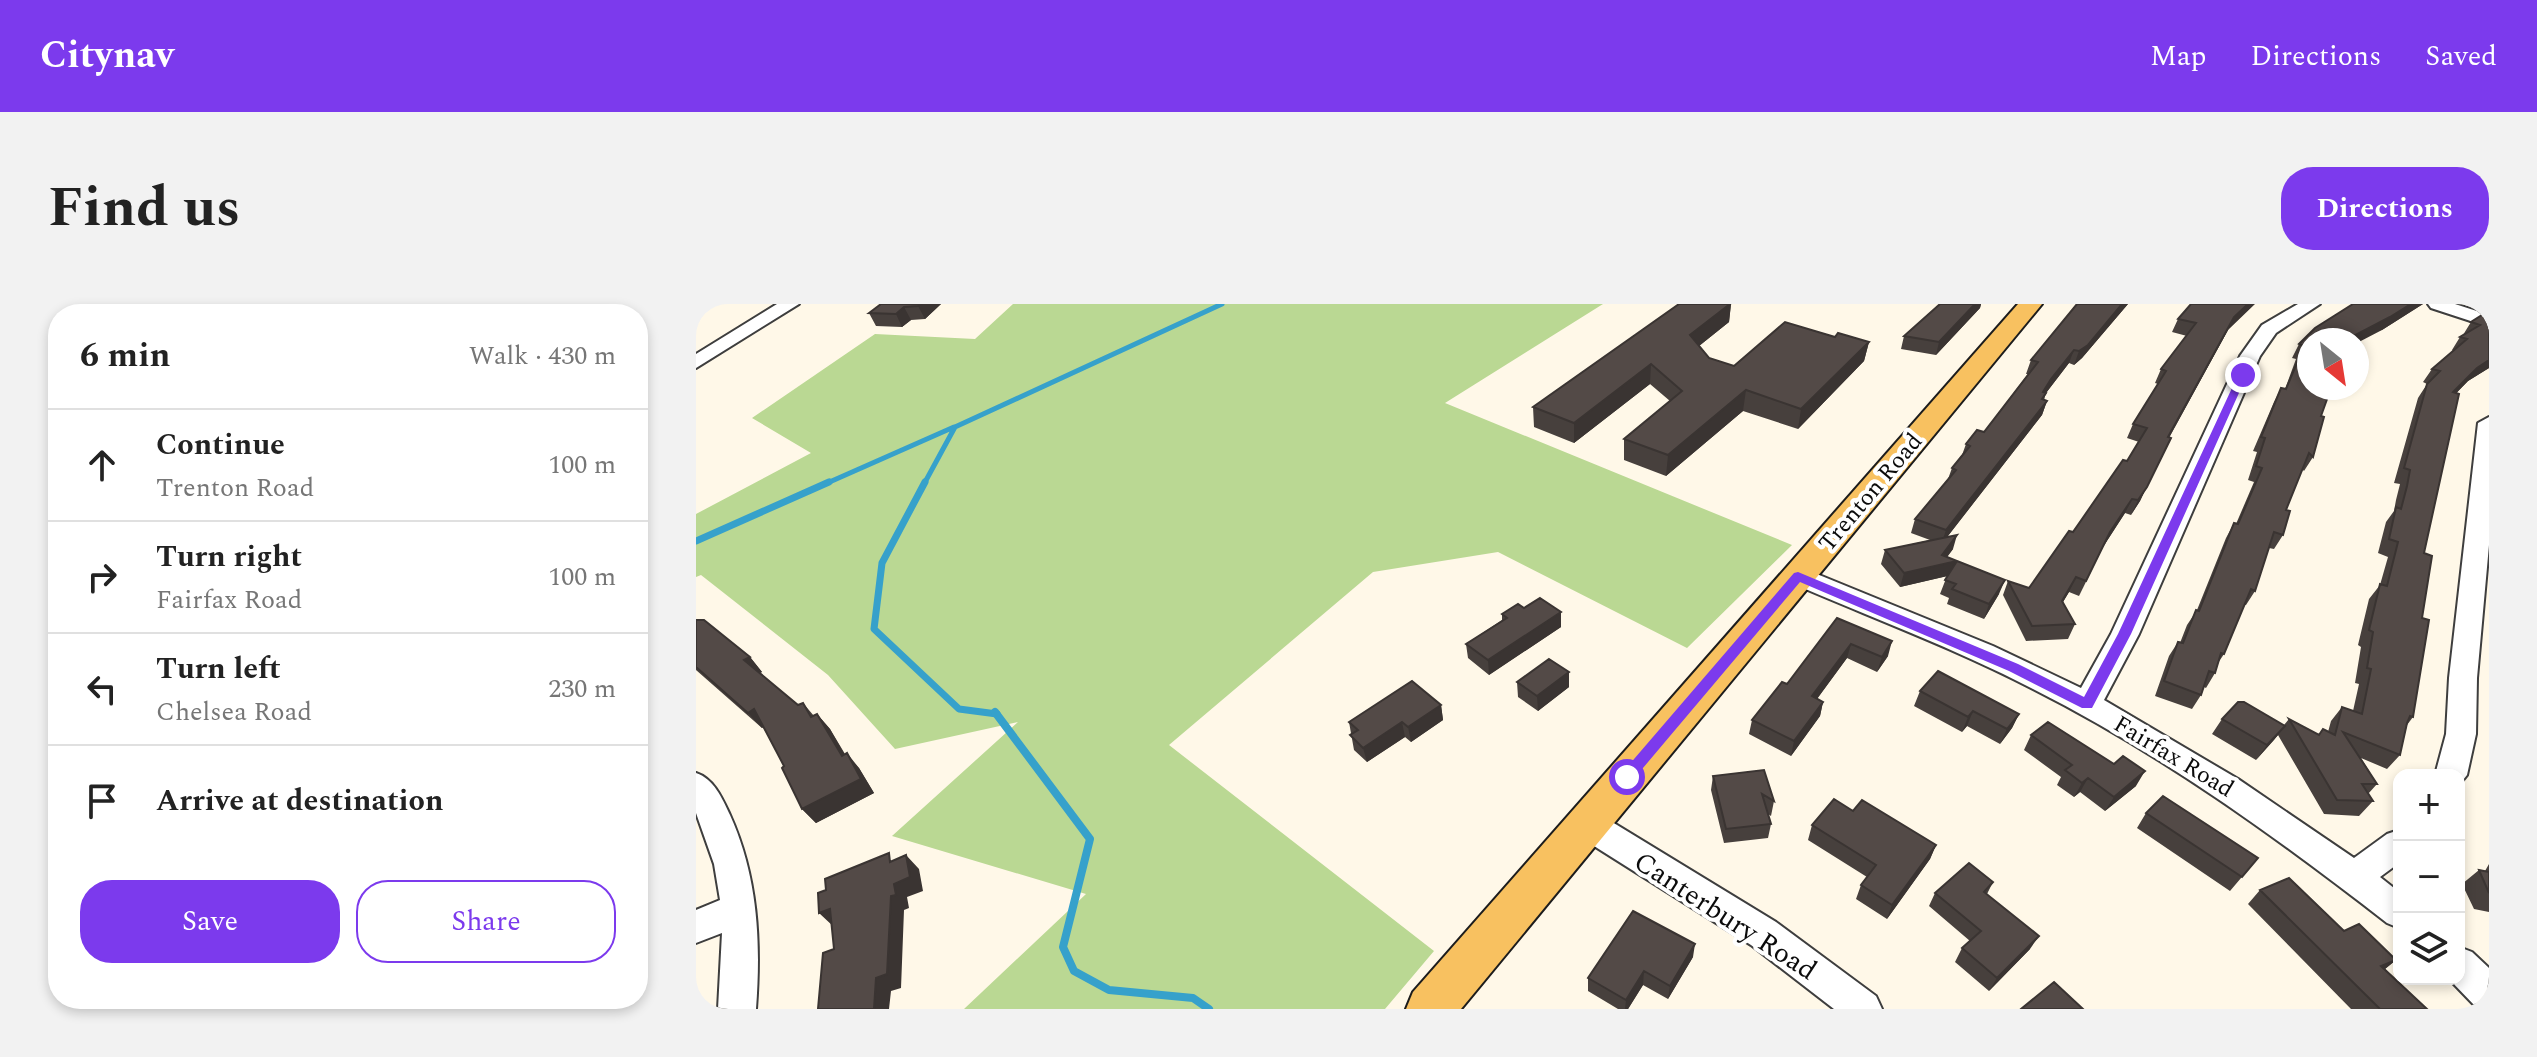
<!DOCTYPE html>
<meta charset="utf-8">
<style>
:root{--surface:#fff;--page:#f2f2f2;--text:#222;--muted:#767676;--line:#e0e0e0;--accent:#7c3aed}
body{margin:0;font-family:Spectral,serif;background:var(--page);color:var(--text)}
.controls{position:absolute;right:24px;bottom:24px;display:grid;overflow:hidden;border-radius:16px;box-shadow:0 4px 12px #0003}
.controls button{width:72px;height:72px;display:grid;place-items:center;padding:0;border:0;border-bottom:2px solid var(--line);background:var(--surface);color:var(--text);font:40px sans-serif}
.compass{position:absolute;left:1601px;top:24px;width:72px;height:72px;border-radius:50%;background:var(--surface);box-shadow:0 4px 12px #0003;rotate:150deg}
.stop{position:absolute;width:24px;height:24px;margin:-18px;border:6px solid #7c3aed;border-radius:50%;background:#fff}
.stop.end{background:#7c3aed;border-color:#fff;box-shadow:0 2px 8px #0008}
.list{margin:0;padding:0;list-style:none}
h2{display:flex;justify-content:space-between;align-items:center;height:104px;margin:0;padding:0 32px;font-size:34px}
h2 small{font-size:26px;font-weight:400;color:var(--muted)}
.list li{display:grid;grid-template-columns:52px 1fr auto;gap:24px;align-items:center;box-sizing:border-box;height:112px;padding:0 32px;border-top:2px solid var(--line)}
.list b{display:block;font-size:30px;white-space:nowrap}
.list p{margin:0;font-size:26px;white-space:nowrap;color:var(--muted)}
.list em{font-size:26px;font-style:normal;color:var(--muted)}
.actions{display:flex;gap:16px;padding:24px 32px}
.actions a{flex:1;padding:18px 0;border:2px solid var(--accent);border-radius:32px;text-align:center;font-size:28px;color:var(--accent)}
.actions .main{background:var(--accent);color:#fff}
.icon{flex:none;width:44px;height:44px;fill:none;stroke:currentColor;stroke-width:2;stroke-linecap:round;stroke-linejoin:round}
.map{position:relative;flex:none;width:1793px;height:705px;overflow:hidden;border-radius:32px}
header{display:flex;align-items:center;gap:48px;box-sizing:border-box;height:112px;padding:0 40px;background:var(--accent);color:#fff}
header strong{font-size:38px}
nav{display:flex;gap:44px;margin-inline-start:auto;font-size:28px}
.intro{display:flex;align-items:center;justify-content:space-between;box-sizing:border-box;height:192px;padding:0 48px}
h1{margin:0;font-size:56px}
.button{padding:20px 36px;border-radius:32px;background:var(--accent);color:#fff;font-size:28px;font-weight:700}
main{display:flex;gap:48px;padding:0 48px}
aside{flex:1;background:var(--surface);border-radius:32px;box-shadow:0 4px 12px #0003}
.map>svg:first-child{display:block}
.forest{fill:#bad893}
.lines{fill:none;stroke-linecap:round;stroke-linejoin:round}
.stream-far2{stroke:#36a1cb;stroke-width:5}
.stream-far1{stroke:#36a1cb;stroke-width:7}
.stream{stroke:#36a1cb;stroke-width:8}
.minor-casing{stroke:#3e3e3e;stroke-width:4}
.major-casing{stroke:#1c1c1c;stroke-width:4}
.minor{fill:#fff;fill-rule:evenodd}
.major{fill:#f8c160;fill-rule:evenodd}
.wall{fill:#47403d}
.shaded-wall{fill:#3a3432}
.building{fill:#534a47;stroke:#3a3432;stroke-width:2}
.route{fill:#7c3aed}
.labels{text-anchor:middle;stroke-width:8;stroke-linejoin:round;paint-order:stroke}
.street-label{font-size:24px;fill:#0b0b0b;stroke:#fff}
.near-street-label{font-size:28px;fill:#0b0b0b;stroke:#fff}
</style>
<header>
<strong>Citynav</strong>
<nav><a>Map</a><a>Directions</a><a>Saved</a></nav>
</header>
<div class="intro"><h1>Find us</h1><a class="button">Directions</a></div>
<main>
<aside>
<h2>6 min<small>Walk · 430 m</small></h2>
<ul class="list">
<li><svg class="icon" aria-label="ahead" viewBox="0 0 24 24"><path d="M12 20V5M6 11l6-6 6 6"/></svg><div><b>Continue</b><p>Trenton Road</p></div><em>100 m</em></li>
<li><svg class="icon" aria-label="right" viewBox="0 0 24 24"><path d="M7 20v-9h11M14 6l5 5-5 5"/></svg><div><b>Turn right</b><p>Fairfax Road</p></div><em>100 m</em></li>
<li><svg class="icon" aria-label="left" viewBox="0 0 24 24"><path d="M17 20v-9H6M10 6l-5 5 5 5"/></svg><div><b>Turn left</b><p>Chelsea Road</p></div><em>230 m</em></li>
<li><svg class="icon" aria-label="arrive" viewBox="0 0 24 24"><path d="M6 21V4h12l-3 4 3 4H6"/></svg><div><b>Arrive at destination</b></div></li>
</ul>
<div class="actions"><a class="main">Save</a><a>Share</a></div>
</aside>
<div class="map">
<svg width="1793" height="705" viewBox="0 0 1793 705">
<rect width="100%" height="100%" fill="#fff8e8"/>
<!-- forest -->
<path class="forest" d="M317,0H907L749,99L1096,241L991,344L802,248L677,268L473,441L738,647L689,705H268L390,590L196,532L322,418L199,445L132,371L5,271L0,273V210L115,149L56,114L179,30L279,35Z"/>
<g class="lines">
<!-- stream-far2 -->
<path class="stream-far2" d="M129,180L258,123
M228,180L259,123L526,0"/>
<!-- stream-far1 -->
<path class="stream-far1" d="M229,178L186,259L178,325L263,405L301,410
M0,237L133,178"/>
<!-- stream -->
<path class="stream" d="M299,408L394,535L367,643L378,667L413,686L497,694L513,705"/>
<!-- minor casing -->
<g class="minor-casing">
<path id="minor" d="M81,0H103L0,64V50Z
M1602,0H1624L1580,29L1564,52L1443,330L1408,396L1542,475L1658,554L1691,530L1703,526V559L1684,573L1703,588V624L1691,619C1579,532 1464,449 1337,385C1258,344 1174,313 1093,278L1089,272L1093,266L1102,264L1111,266L1297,342L1385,384L1415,330L1544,52L1566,21Z
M1732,0H1759L1793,11V23L1735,4Z
M1793,113V241L1781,374L1780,430L1771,471L1763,481V471H1739L1750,430L1753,374L1782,119Z
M0,469C18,475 26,494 34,511C62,573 65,638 60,705H22L26,629L0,639V606L24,596L18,560L0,509Z
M891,506L903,510L1080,618L1180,692L1186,705H1138L1055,641L879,530L875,520L879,510Z
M1763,643L1776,648L1793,664V705L1780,703L1753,675H1763Z"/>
</g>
<!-- major casing -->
<g class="major-casing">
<path id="major" d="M1322,0H1346L765,705H710L717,688Z"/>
</g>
<!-- minor -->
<use href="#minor" class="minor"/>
<!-- major -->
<use href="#major" class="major"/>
</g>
<!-- wall -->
<path class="wall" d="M185,0H245L229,15L215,16L206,23L180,22L173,9Z
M983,0H1035L1033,18L1003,42L1013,54L1038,62L1139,33L1173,38L1168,57L1102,125L1047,107L970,172L928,156V135L974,97L954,80L878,139L838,123L837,103Z
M1244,0H1285L1284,4L1240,51L1205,45L1208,32Z
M1381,0H1432L1386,54L1378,61L1373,59L1350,89L1348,96L1351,97L1346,111L1251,233L1257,245L1251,253L1303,290L1288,315L1251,300L1253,294L1244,290L1251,272L1204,283L1185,260L1189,246L1234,236L1215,229L1219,215L1252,175L1256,164L1266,151L1270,140L1288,128L1332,70H1330L1335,56Z
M1657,0H1727L1686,26L1613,36L1625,112L1617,153L1608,167L1606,165L1590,206L1587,231L1578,245L1573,244L1559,287L1550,301H1548L1528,350L1522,359L1519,369L1510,384L1508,383L1505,391L1496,405L1459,392L1473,352L1482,338L1484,339L1491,321L1501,306L1530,234L1538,219L1540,220L1558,178L1552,176L1561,148L1557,147L1578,98L1585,84L1589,85L1600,55L1596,54L1603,40Z
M1793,10V64L1772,77L1760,89L1728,249L1726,314L1717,413L1711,421L1704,451L1691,465L1665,454L1681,480L1672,490L1677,497L1663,512L1628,510L1582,431L1560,456L1516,430L1526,415L1588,421L1593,415L1622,431L1632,428L1635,417L1646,403L1657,407L1663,380L1659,379L1665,343L1662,341L1673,295L1684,281L1692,253L1682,249L1690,218L1698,207L1700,196L1704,180L1698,179L1722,94L1731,80L1727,78L1736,65L1757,47L1756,46L1764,33L1767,31L1775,18Z
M1482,15L1532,26L1473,134L1444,197L1435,211L1429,209L1407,243L1383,292L1373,288L1367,298L1379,320L1372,335L1330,337L1307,291L1312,277L1333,284L1431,157L1443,138L1431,134L1437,120L1462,80L1459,79L1465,65L1491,32L1476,28Z
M828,304L865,308V323L793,371L772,354L770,340L806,316V310Z
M1141,314L1192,352L1181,368L1151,354L1121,395L1127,398L1124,412L1095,452L1053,430L1056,416L1091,380Z
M0,316L54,353L66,368L64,369L102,401L107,399L118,412L121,410L134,425L149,450L163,464L178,489L120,519L106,505L88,462L67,423L66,424L0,366Z
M873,368V383L842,407L822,393L821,378Z
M1224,387L1323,410L1316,424L1304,440L1271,422L1266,428L1218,402Z
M745,401L747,416L715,438L709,433L671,458L658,446L653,418Z
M1335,431L1440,482L1409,507L1384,488L1378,493L1361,481L1365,473L1328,446Z
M1068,466L1078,497L1075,512L1072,510L1075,520L1072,534L1028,539L1015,486L1017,472Z
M1157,507L1240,541L1234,555L1191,615L1160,595L1165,581L1171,573L1112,536L1116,521Z
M1450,509L1562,554L1534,587L1441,524Z
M1793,560V608L1778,605L1766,580L1783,566L1789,567Z
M1297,578L1291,590L1334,645L1293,687L1259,658L1266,644L1274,637L1233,602L1239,589Z
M1564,586L1648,627L1700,656L1689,665L1731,705H1655L1552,600Z
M997,653L972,695L947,681L932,705H922L892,687V674Z"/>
<!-- shaded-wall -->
<path class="shaded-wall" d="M225,0H245L229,15L222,2Z
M1034,0H1035L1033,18L993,50L994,31Z
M1279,0H1285L1284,4L1240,51L1243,38Z
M1426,0H1432L1386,54L1378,61L1383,47Z
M1552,0H1559L1532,26L1465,148L1538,13Z
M1715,0H1727L1686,26L1661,39V36H1650Z
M208,3L215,16L206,23L200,10Z
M1173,38L1168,57L1102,125L1105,105Z
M1378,46L1373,59L1350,89L1347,88L1355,75Z
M1793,56V64L1772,77L1748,102L1757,88L1781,64Z
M955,60L954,80L878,139V119Z
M1050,86L1047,107L970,172L972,151Z
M1351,97L1346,111L1245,241L1250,226Z
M1475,134L1444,197L1435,211L1442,196Z
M1436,195L1429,209L1407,243L1383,292L1414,228Z
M1261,231L1257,245L1245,261L1261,257L1256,271L1204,283L1208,269L1246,251Z
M1380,273L1373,288L1359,311L1366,297Z
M1309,276L1303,290L1288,315L1293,300Z
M865,308V323L793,371L792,356Z
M1196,337L1192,352L1181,368L1186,353Z
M1155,340L1151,354L1112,407L1116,392Z
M54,353L66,368L61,370L48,356Z
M873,368V383L842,407L841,392Z
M1127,398L1124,412L1095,452L1098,437Z
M745,401L747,416L715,438L712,423Z
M58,405L71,420L66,424L52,409Z
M1277,407L1271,422L1266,428L1272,413Z
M121,410L134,425L158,467L146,452Z
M1323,410L1316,424L1304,440L1311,425Z
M706,418L709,433L671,458L667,444Z
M1589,422L1578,436L1560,456L1571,441Z
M151,449L163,464L178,489L120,519L106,505Z
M1449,467L1440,482L1409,507L1418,493Z
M1392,474L1384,488L1378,493L1386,479Z
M1240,541L1234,555L1191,615L1196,601Z
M210,551L223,565L227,587L211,593L213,604L208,606L205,684L195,687L193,705H178L180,674L195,592L198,580Z
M134,605L138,623L123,609Z
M1343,632L1334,645L1293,687L1301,674Z
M999,640L997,653L972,695L974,682Z
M1700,656L1684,669L1685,662Z
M948,667L947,681L932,705H929L930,696Z"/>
<!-- building -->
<path class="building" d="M185,0H225L222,2L208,3L200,10L173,9Z
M983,0H1034L994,31L1013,54L1038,62L1089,18L1139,33L1142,29L1173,38L1105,105L1050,86L972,151L928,135L986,87L955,60L878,119L837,103Z
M1244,0H1279L1243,38L1208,32Z
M1381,0H1426L1392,41L1383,47L1378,46L1355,75L1347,88L1350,89L1346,95L1351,97L1250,226L1219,215L1260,166L1256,164L1274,142L1270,140L1281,126L1288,128L1342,58L1335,56Z
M1495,0H1552L1538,13L1472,133L1475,134L1451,183L1442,196L1436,195L1414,228L1390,277L1380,273L1366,297L1379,320L1336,322L1312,277L1333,284L1373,227L1377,228L1427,156L1431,157L1451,124L1437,120L1470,67L1465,65L1500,19L1482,15Z
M1657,0H1715L1694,13L1650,36H1613V84H1635L1625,112L1628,113L1617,153L1613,149L1590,206L1594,207L1587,231L1578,228L1559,287L1555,285L1528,350L1525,349L1519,369L1513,367L1505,391L1468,377L1482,338L1487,339L1500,306L1503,307L1538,219L1542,220L1566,164L1560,162L1569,134L1565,133L1585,84L1590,85L1608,42L1603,40L1619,24Z
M1789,9L1793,10V56L1781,64L1757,88L1763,90L1728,249L1736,252L1726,314L1733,316L1717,413L1714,412L1711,419L1704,451L1647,428L1681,480H1666L1677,497L1641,496L1593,415L1623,431L1627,425L1639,431L1646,403L1666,410L1675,365L1671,364L1677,328L1673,326L1684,280L1691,282L1702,238L1693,235L1700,203L1705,205L1711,182L1714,166L1708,164L1731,80L1744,67L1736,65L1771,35L1764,33L1784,21L1775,18Z
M1261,231L1246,251L1261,257L1208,269L1189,246Z
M1261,257L1309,276L1293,300L1256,285L1260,280L1249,276Z
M844,294L865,308L792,356L770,340L811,314L806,310L822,300L828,304Z
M1141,314L1196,337L1186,353L1155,340L1116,392L1127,398L1098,437L1056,416L1086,378L1091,380Z
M0,316H8L54,353L48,356L102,401L107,399L115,413L121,410L146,452L151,449L165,475L106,505L86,464L88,462L58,405L52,409L0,363Z
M853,355L873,368L841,392L821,378Z
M1242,367L1323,410L1311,425L1277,407L1272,413L1224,387Z
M716,377L745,401L712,423L706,418L667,444L654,431L662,426L653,418Z
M1542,398H1548L1589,422L1571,441L1526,415Z
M1352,418L1418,460L1427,452L1449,467L1418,493L1392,474L1386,479L1369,466L1376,461L1335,431Z
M1068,466L1078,497L1066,490L1075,520L1030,525L1017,472Z
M1467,492L1562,554L1546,573L1450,509Z
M1138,495L1157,507L1166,496L1240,541L1196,601L1165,581L1180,561L1116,521Z
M193,549L194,558L210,551L214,573L198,580L200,591L195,592L191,670L180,674L178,705H122L127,649L138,645L134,605L123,609L122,589L130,586L129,575Z
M1273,559L1297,578L1288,588L1343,632L1301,674L1266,644L1285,627L1239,589Z
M1783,566L1793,568V589Z
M1593,574L1648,627L1663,620L1700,656L1685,662L1731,705H1684L1564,586Z
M937,607L999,640L974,682L948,667L930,696L892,674Z
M1358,678L1387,705H1325Z"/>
<!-- route -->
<path class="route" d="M1547,68L1551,71L1435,330L1396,404H1386L1313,367L1104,278L936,477H926V469L1098,269L1102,268L1322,360L1388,393L1422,330L1542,71Z"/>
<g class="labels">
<!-- street labels -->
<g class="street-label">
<text transform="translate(1174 188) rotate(-50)" y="8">Trenton Road</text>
<text transform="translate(1478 452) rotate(31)" y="8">Fairfax Road</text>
</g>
<!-- near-street labels -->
<g class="near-street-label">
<text transform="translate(1030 611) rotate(33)" y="10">Canterbury Road</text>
</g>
</g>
</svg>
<div class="controls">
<button>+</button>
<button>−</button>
<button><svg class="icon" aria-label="layers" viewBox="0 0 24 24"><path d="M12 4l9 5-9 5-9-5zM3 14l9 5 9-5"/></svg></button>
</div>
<svg class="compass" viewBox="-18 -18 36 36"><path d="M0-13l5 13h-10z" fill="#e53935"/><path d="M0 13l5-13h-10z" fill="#767676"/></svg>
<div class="stop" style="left:931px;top:473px"></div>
<div class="stop end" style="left:1547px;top:71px"></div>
</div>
</main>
